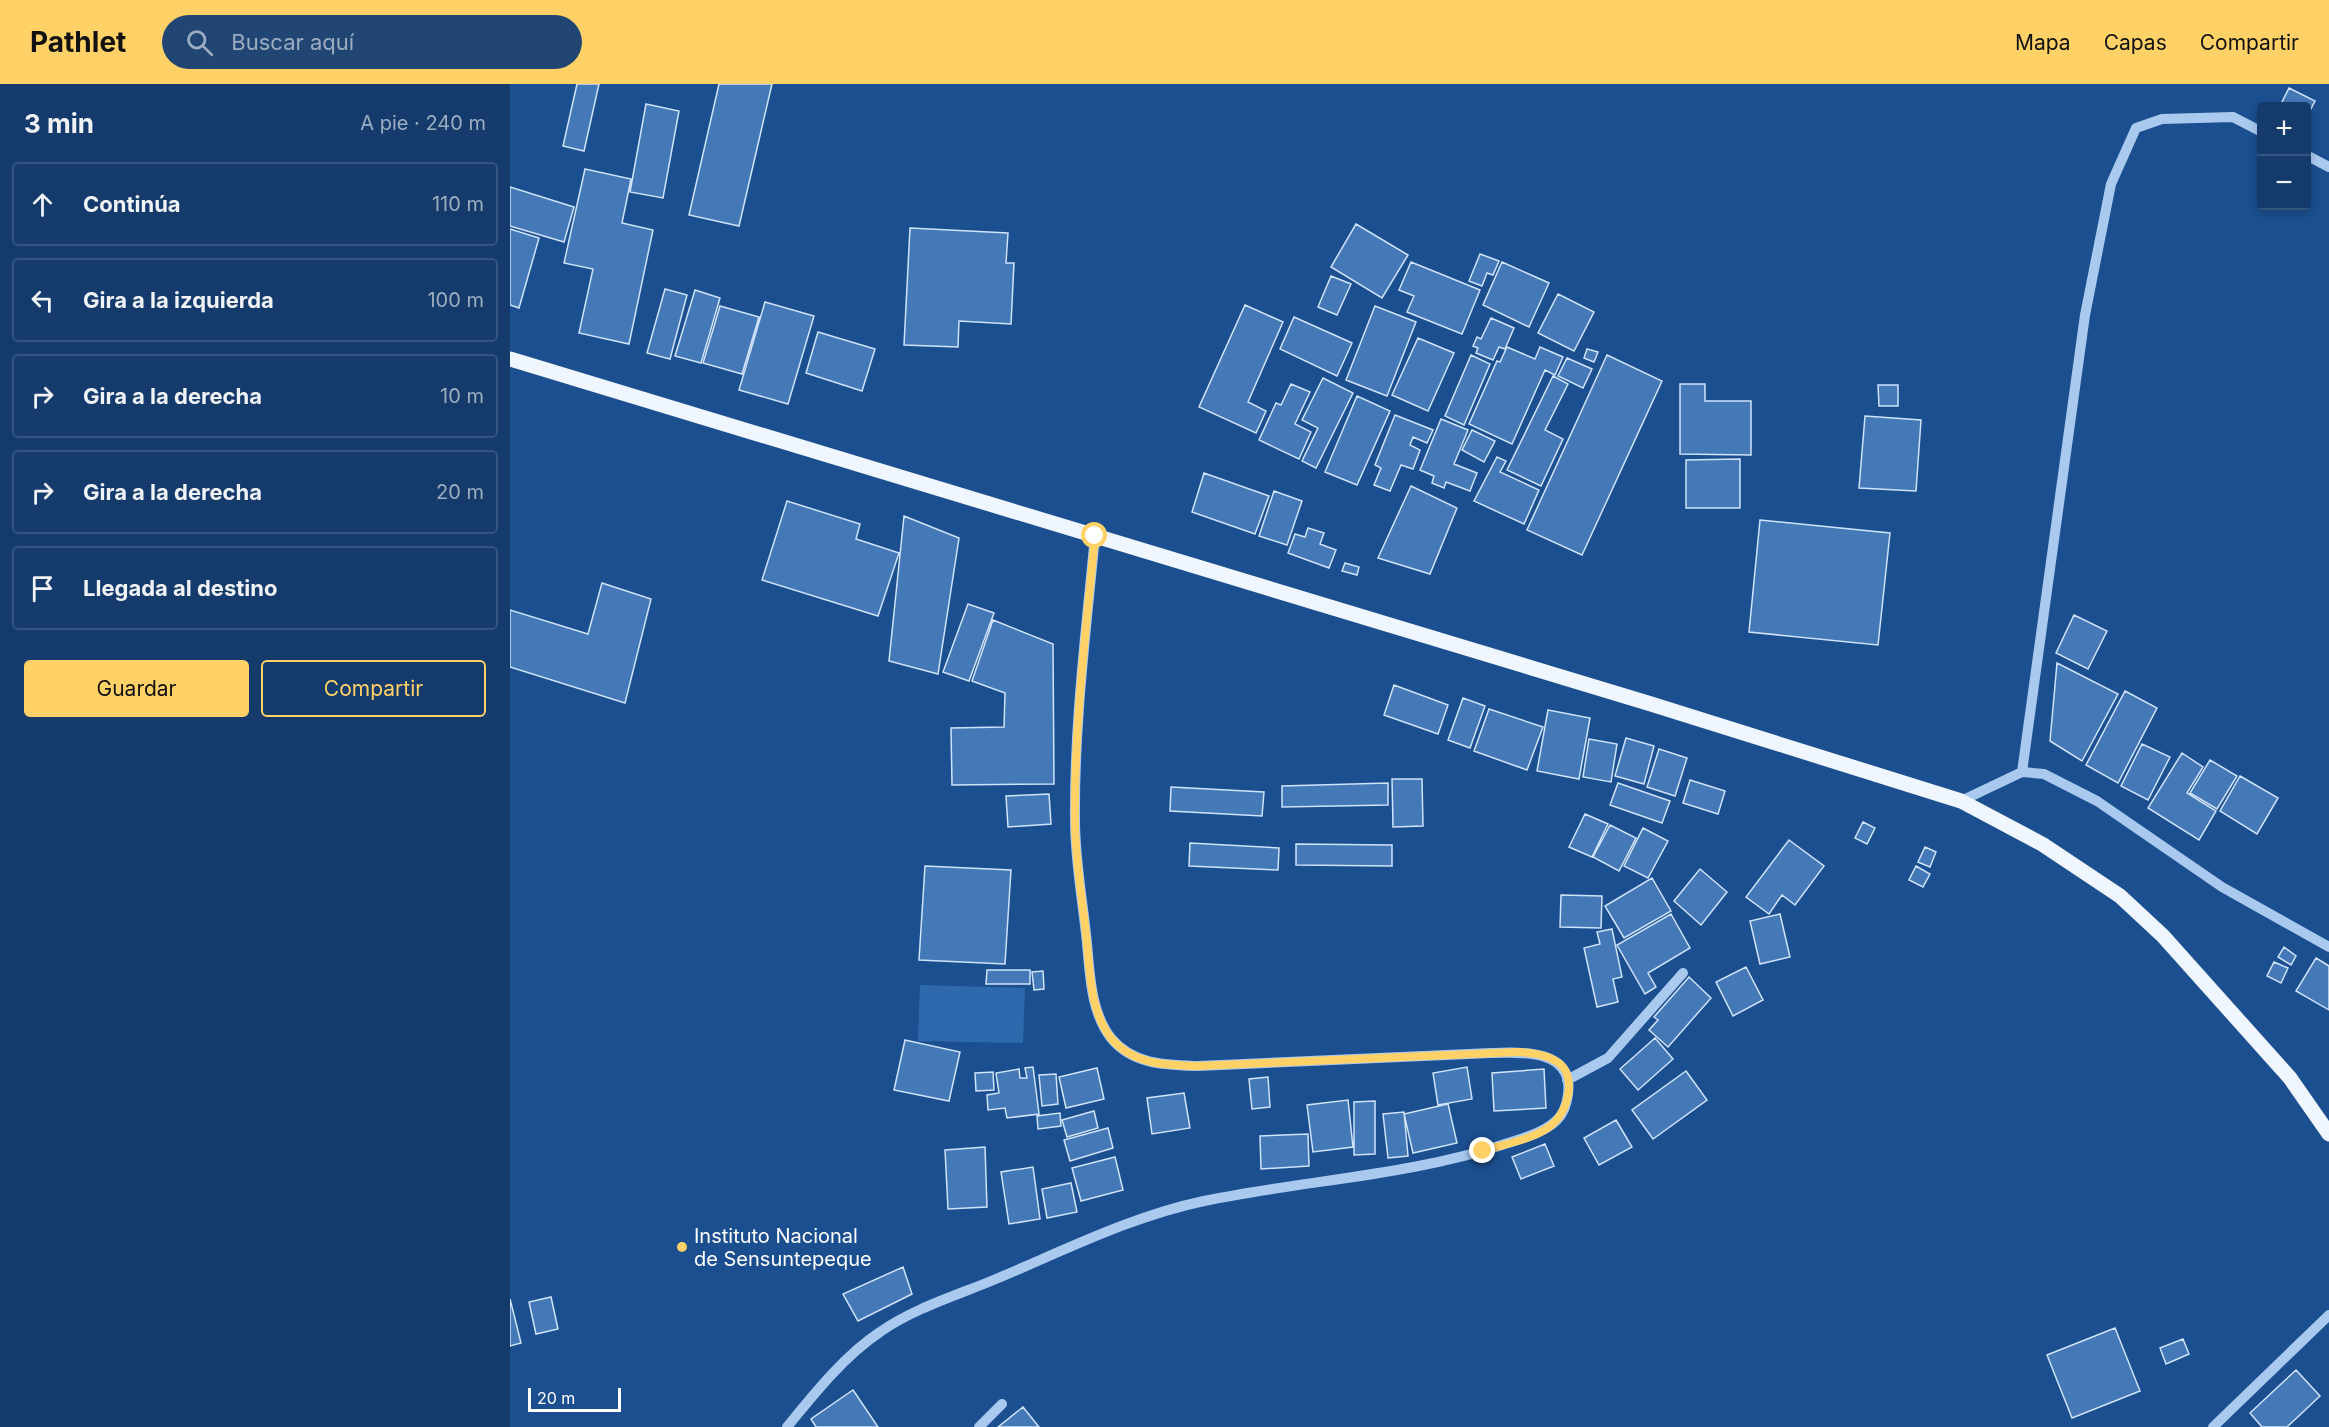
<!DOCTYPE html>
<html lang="es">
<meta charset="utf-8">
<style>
:root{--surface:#143b6b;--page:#214673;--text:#f1f3f6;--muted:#9dadc1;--line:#33557e;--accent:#ffd166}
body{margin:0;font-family:Inter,sans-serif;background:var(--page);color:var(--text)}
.controls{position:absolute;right:18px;top:18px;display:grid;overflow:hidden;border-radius:6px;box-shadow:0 3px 9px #0003}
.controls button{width:54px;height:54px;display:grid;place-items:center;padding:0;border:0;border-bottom:2px solid var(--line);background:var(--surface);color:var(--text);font:30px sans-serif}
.scale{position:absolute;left:18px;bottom:15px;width:93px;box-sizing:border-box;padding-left:6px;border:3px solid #fff;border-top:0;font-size:16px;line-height:21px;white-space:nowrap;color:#fff;-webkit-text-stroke:4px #1b4f8f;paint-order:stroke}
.stop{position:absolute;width:18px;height:18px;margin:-14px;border:4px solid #ffd166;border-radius:50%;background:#fff}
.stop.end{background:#ffd166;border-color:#fff;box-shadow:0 2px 6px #0008}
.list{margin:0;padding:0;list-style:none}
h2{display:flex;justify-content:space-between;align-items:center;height:78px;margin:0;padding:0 24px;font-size:26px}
h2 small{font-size:20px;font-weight:400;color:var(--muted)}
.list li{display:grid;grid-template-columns:39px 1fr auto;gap:18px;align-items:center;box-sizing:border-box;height:84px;margin:0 12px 12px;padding:0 12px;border:2px solid var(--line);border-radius:6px}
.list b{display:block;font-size:22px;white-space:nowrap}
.list em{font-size:20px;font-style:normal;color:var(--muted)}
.actions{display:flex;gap:12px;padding:18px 24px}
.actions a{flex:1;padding:14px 0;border:2px solid var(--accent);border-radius:6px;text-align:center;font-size:21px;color:var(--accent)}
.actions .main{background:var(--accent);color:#111}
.icon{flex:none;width:33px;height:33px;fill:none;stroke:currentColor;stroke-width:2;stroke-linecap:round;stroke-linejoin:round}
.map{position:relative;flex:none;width:1819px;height:1343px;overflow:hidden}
header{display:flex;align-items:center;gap:36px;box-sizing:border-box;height:84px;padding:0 30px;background:var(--accent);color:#111}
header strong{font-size:28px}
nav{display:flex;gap:33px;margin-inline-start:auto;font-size:21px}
.search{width:420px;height:54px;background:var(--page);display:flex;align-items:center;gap:15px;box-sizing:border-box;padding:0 21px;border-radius:33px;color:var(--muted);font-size:22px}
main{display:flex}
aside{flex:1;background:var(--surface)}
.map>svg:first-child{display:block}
.green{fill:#2e69ad}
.building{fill:#4478b7;stroke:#cfe3fa;stroke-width:1.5}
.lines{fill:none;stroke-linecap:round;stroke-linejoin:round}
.minor{stroke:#a9c9ee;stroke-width:10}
.major{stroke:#f0f6ff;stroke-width:15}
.route{stroke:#ffd166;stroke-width:8}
.poi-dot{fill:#ffd166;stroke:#1b4f8f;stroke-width:2}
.labels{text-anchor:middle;stroke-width:5;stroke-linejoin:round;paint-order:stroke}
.poi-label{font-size:20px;fill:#fff;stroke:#1b4f8f;text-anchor:start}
</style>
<header>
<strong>Pathlet</strong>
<div class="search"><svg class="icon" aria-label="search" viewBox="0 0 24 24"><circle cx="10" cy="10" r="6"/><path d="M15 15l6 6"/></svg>Buscar aquí</div>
<nav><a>Mapa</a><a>Capas</a><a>Compartir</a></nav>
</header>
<main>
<aside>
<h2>3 min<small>A pie · 240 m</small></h2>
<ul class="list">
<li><svg class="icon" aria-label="ahead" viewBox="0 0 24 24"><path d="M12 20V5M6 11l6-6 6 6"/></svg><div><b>Continúa</b></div><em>110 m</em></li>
<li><svg class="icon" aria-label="left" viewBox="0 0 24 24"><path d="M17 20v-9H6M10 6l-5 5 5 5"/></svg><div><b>Gira a la izquierda</b></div><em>100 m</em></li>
<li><svg class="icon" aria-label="right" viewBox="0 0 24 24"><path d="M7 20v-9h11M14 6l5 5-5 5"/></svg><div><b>Gira a la derecha</b></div><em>10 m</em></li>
<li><svg class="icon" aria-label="right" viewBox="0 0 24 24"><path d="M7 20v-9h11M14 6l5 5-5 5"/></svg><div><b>Gira a la derecha</b></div><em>20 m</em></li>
<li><svg class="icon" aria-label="arrive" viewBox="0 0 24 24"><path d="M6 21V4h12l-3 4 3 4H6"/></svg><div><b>Llegada al destino</b></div></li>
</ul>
<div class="actions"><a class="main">Guardar</a><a>Compartir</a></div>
</aside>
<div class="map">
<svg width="1819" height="1343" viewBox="0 0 1819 1343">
<rect width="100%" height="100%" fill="#1b4f8f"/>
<!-- green -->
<path class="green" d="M410,901L515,904L513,959L408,957Z"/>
<!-- building -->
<path class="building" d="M67,0H89L74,67L53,62Z
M209,0H262L229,142L179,131Z
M1779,4L1805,17L1796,34V22H1770Z
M136,20L169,27L153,114L120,108Z
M75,85L121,95L112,139L143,146L119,260L69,249L83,185L54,179Z
M0,103L64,123L54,158L0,142Z
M846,140L898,171L872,214L821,183Z
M400,144L498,149L496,179H504L501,240L449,237L448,263L394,261Z
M0,145L29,154L9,224L0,221Z
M970,170L989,177L983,191L977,189L972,202L959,197Z
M901,178L970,206L952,250L897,228L904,212L889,206Z
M992,178L1039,199L1019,243L973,221Z
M821,192L841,200L827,231L808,223Z
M155,205L177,211L160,275L137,269Z
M185,206L210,214L191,279L165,272Z
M1048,210L1084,228L1064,267L1028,249Z
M255,218L304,232L278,320L229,306Z
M735,221L773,238L738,318L756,327L746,349L689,323Z
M210,222L249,233L232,290L193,279Z
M865,222L906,238L877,312L836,296Z
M784,233L842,259L827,292L770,265Z
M981,234L1004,244L995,265L989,263L983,276L966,269L968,264L963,262L967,253L971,255Z
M308,248L365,265L352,307L296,289Z
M908,254L944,269L918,327L882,311Z
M997,263L1025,275L1030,263L1053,273L1045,291L1035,286L1002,360L959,340L987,277L990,278Z
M1077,265L1088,268L1084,278L1074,274Z
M961,271L980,280L954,341L935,332Z
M1097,271L1152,297L1072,471L1017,446Z
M1057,274L1082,285L1073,304L1048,292Z
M1043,292L1058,300L1035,346L1053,355L1031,402L997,386Z
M813,294L843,309L806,384L792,377L808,344L792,336Z
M781,300L800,308L785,340L801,348L789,375L749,356L766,319L771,321Z
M1170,300H1195V317H1241V371L1170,370Z
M1368,301H1388V322H1369Z
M847,312L880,327L847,401L815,388Z
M885,331L923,346L917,359L903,353L900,361L910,366L903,385L891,381L880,407L864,401L871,384L865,381Z
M1355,332L1411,336L1406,407L1349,404Z
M931,335L958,346L944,380L967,389L960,407L936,398L934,404L922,399L924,392L910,386Z
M962,346L985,357L974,378L952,366Z
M987,373L996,377L990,388L1029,406L1014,440L964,417Z
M1230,375V424H1176V376Z
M694,389L759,412L745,450L682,428Z
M901,402L947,424L920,490L868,474Z
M764,407L792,417L777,461L749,452Z
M277,417L350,440L346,455L389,469L368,532L252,496Z
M394,432L449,454L428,590L379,577Z
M1250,436L1380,449L1368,561L1239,548Z
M798,444L814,449L810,460L826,466L819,484L778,469L785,450L795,453Z
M835,479L849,483L847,491L832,487Z
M92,499L141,515L115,619L0,583V526L78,550Z
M458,520L484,529L459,597L433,588Z
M1564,531L1597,547L1578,585L1546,569Z
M483,536L543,560L544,700L442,701L441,644L494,643L495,609L462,597Z
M1547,579L1608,610L1572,677L1540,657Z
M884,601L938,621L928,650L874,631Z
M1615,607L1647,624L1608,699L1576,681Z
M953,614L975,622L960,664L938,656Z
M979,625L1033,643L1017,686L964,667Z
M1038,626L1080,634L1069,695L1027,687Z
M1116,654L1144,662L1134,700L1105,692Z
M1079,655L1107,660L1101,698L1073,693Z
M1632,660L1660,673L1638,716L1611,702Z
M1149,665L1177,674L1165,712L1137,703Z
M1672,669L1693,683L1677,709L1706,727L1689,756L1638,724Z
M1700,676L1727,692L1707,725L1680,709Z
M1730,692L1768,714L1747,750L1710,727Z
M882,695H912L913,742L883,743Z
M1180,696L1215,707L1208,730L1173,719Z
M878,699V721L772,723V702Z
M1108,699L1160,717L1152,739L1100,721Z
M661,703L754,708L752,732L660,727Z
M539,710L541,740L498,743L496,712Z
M1075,730L1098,740L1082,773L1059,763Z
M1353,738L1365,744L1357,760L1345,754Z
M1100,741L1126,754L1109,787L1083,773Z
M1133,744L1158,757L1138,794L1114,782Z
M1279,756L1314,782L1285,821L1272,811L1259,830L1236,813Z
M680,759L769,764L768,786L679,782Z
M786,760L882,761V782L786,781Z
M1415,763L1426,768L1420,783L1408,778Z
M415,782L501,786L495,880L409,876Z
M1406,782L1420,790L1413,803L1399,796Z
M1190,785L1217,808L1191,841L1164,817Z
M1142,794L1161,827L1114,854L1095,822Z
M1051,811L1092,812L1091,844L1050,843Z
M1161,830L1180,864L1138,889L1146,903L1135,910L1107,861Z
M1270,830L1280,873L1250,880L1240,837Z
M1102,845L1112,893L1103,895L1108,918L1087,923L1074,864L1090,860L1087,848Z
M1774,863L1786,872L1781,881L1768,873Z
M1806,874L1819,882V926L1786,907Z
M1764,878L1778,884L1771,899L1757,892Z
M1236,883L1253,916L1223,932L1206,898Z
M477,886H520V900H476Z
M533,887L534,905L524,906L522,888Z
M1179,893L1201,914L1158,963L1139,946L1148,936L1144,933Z
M1145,954L1163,975L1128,1006L1110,985Z
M395,956L450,968L439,1017L384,1006Z
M523,983L529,1030L497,1034L495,1024L478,1026L477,1011L489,1009L486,989L509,985L510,994H517L515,984Z
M957,983L962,1015L928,1021L923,989Z
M587,984L594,1015L556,1024L549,993Z
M1034,985L1036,1024L984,1027L982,989Z
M1176,987L1197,1016L1143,1055L1122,1026Z
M483,988L484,1006L466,1007L465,989Z
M546,990L548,1020L532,1022L529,991Z
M758,993L760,1023L742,1025L739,995Z
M674,1009L680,1044L642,1050L637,1014Z
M838,1016L843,1063L803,1068L797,1021Z
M865,1017V1070L844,1071V1018Z
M938,1020L947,1059L903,1069L894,1030Z
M584,1027L588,1044L557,1053L552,1036Z
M894,1028L898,1072L878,1074L873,1030Z
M550,1029L551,1042L528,1045L527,1032Z
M1106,1036L1122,1063L1089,1081L1074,1054Z
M598,1044L603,1064L560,1077L554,1056Z
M798,1050L799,1082L751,1085L750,1052Z
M1035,1060L1044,1082L1011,1095L1002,1073Z
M475,1063L477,1123L438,1125L435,1066Z
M605,1073L613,1106L571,1117L562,1084Z
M523,1083L530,1135L499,1140L491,1088Z
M561,1099L567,1128L537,1134L532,1105Z
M393,1183L402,1210L348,1237L333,1210Z
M41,1213L48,1245L26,1250L19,1218Z
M0,1215L11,1259L0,1262Z
M1605,1244L1630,1307L1562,1334L1537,1271Z
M1673,1255L1679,1270L1656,1280L1650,1264Z
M1786,1286L1810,1312L1777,1343H1752L1740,1329Z
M343,1306L368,1343H306L301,1335Z
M513,1323L529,1343H488Z"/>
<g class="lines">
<!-- minor -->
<path class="minor" d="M1796,71L1819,83
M1512,688L1575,231L1601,100L1626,44L1652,35L1723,33L1752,48
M1451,717L1512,688L1534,690L1587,717L1712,803L1819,863
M1057,996L1098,974L1173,889
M277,1343C304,1310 334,1272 370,1248C404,1224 448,1211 486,1195C553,1167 622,1132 694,1117C795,1096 900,1092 998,1059C1016,1053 1033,1049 1047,1036C1054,1029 1057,1019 1058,1010C1064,965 1011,968 981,969L688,982C656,981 623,981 601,954C579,926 580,884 576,850C572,813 565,774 565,737C564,642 576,547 585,452
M469,1343L492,1320
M1703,1343L1819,1231"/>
<!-- major -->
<path class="major" d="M0,275L1141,620L1451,717L1532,760L1610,812L1653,852L1780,994L1819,1050"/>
</g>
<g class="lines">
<!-- route -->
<path class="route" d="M585,452C576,547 564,642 565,737C565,774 572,813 576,850C580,884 579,926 601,954C623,981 656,981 688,982L1008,968C1020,969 1033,970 1044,976C1070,989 1058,1030 1039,1043C1021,1056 994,1060 973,1067"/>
</g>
<!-- markers -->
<circle class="poi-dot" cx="172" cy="1163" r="6"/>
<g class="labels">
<!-- poi labels -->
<g class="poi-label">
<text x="184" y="1159">Instituto Nacional<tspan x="184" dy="23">de Sensuntepeque</tspan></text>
</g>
</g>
</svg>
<div class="controls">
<button>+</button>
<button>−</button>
</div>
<div class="scale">20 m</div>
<div class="stop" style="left:585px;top:452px"></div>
<div class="stop end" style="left:973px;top:1067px"></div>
</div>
</main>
